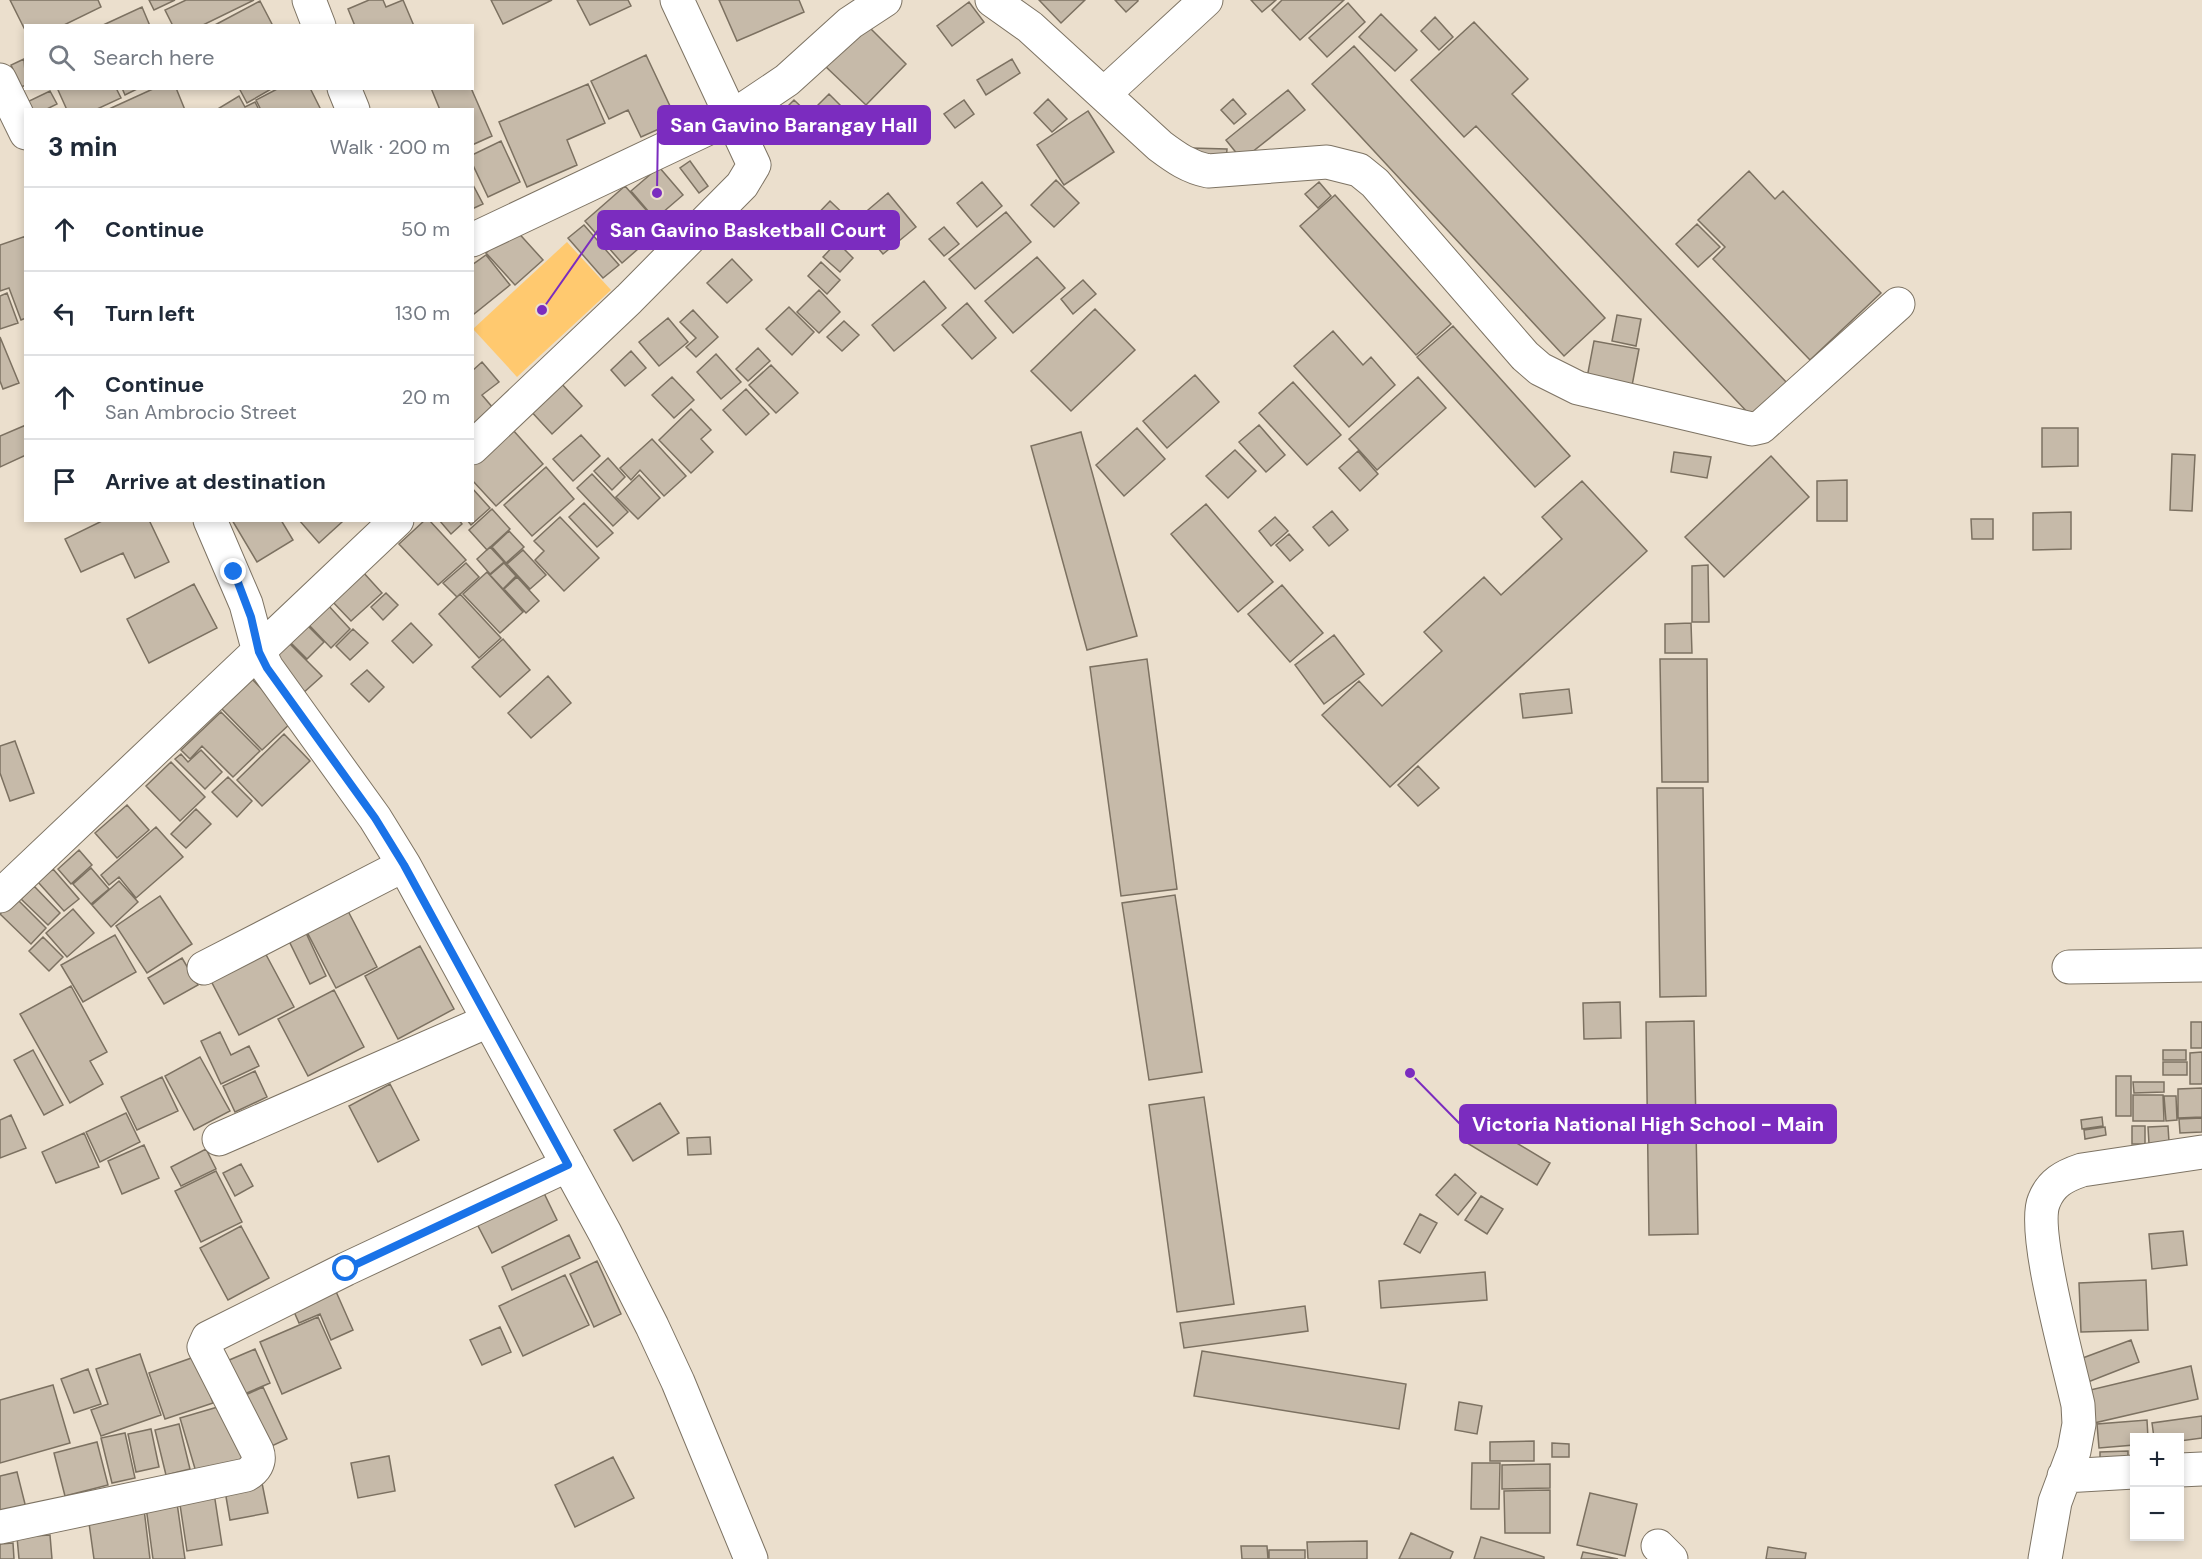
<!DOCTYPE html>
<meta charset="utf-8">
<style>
:root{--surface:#fff;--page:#f6f6f7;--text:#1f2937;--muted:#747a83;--line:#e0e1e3}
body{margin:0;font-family:"DM Sans",sans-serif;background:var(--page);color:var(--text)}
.controls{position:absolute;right:18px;bottom:18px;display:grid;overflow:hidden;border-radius:0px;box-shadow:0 3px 9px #0003}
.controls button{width:54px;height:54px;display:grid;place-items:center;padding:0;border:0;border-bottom:2px solid var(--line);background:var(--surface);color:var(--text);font:30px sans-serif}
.stop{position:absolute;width:18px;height:18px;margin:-14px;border:4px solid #1a73e8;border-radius:50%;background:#fff}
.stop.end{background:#1a73e8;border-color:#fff;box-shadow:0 2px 6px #0008}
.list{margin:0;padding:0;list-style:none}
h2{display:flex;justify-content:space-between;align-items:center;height:78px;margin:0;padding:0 24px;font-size:26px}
h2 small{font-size:20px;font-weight:400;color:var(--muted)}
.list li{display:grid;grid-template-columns:39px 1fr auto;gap:18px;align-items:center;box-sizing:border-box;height:84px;padding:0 24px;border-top:2px solid var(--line)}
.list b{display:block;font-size:22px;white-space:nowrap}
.list p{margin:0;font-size:20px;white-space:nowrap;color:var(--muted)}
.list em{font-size:20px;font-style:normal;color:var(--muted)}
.icon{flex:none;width:33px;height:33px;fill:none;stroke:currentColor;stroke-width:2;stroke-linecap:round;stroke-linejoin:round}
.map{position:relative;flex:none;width:2202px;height:1559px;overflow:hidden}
.search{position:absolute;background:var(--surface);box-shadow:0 3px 9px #0003;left:24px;top:24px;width:450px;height:66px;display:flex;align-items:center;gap:15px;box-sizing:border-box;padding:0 21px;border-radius:0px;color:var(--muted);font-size:22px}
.panel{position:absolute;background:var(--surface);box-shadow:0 3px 9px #0003;left:24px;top:108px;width:450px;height:414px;border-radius:0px}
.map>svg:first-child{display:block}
.green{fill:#ffc96f}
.building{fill:#c6baa9;stroke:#7c7161;stroke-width:1.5}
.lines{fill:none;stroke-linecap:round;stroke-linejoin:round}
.minor-casing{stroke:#7d7363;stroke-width:35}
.minor{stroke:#fff;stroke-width:33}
.route{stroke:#1a73e8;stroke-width:8}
.leader{fill:none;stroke:#7b2cbf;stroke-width:2}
.callout-dot{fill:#7b2cbf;stroke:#ebdfcd;stroke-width:2}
.callout{fill:#7b2cbf;stroke:#7b2cbf;stroke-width:2}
.callout-label{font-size:20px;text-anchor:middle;font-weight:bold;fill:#fff}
</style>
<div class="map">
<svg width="2202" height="1559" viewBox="0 0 2202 1559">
<rect width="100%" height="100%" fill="#ebdfcd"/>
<!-- green -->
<path class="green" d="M567,242L611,290L517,377L473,329Z"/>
<!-- building -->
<path class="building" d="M10,0H98L101,7L62,26H26V32Z
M149,0H175L154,10Z
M186,0H254L201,26H173L165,10Z
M369,0H383L386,7L403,0L414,26H355L348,9Z
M491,0H552L503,24Z
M577,0H628L631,6L590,25Z
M719,0H799L804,12L737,41Z
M1039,0H1085L1061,23Z
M1115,0H1138V1L1126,12Z
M1251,0H1276L1262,12Z
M1282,0H1344L1300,40L1272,10Z
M260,1L273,26H213Z
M969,2L984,22L952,46L937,26Z
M1348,3L1365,22L1327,57L1309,38Z
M142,7L150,26H101Z
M1381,14L1417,50L1395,71L1359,37Z
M1435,17L1453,37L1439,50L1421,31Z
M1474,22L1528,79L1512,94L1788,384L1752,417L1476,126L1464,137L1411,80Z
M866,24L906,64L866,105L825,66Z
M1354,46L1605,318L1564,356L1312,84Z
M646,55L677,121L641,137L628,110L609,119L591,81Z
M24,59L26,85L21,87L11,65Z
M1012,59L1020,73L986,95L977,80Z
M588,84L605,123L567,140L577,165L527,187L499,122Z
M60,88H116L121,98L95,110H67L58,90Z
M122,88H139L125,95Z
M155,88H176L185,110L109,109Z
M239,88H273L247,103Z
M279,88H310L321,110H261L256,100Z
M431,88H471L492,136L472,145V110H440Z
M1288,90L1305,110L1242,160L1226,140Z
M50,91L57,104L45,110H31L27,102Z
M829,94L852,117L835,134L812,111Z
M239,96L245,107L255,102L259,110H216Z
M1048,99L1067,119L1052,132L1034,113Z
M1233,99L1246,114L1234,124L1221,110Z
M794,100L812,117L798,130L781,113Z
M964,100L974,114L955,128L944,114Z
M1088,111L1114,152L1064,185L1037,145Z
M501,141L520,182L488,197L472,163V155Z
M1191,148L1227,149L1226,161L1190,159Z
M690,161L708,186L699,193L680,168Z
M659,167L683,195L655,219L631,191Z
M1749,171L1775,199L1783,191L1881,293L1810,360L1713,259L1725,247L1698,220Z
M1056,180L1079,203L1054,227L1031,205Z
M982,182L1002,206L977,227L957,203Z
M1319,182L1331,196L1318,208L1305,194Z
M472,183L483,204L472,209Z
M625,186L662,228L622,263L585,221Z
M888,193L916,227L883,254L855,221Z
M1335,195L1451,324L1416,355L1300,226Z
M830,201L853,223L831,246L808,224Z
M1006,212L1031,242L975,289L949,259Z
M1697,224L1720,247L1698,267L1676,244Z
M584,225L619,265L603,278L568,238Z
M944,227L959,244L944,256L929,239Z
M514,228L543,260L515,285L486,253Z
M26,236V318L21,320L9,288L0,291V245Z
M837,242L853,258L840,272L823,257Z
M486,255L510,285L474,314L472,312V265Z
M1037,257L1065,288L1013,333L985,301Z
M732,259L752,280L727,303L707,283Z
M821,262L840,280L827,294L808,276Z
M1083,280L1096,294L1073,314L1061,299Z
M924,281L946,308L894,351L872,325Z
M819,290L840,312L819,333L797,312Z
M7,293L18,323L0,329V296Z
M967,303L996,338L972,359L942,325Z
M789,307L814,332L792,355L766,329Z
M1095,309L1135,350L1071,411L1031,371Z
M693,310L718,337L696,357L686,347L696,338L680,322Z
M1617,315L1641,319L1636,346L1612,341Z
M668,318L688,342L659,366L639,342Z
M844,321L859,335L842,351L827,337Z
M1453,326L1570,456L1535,487L1417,357Z
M1333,331L1363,365L1371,357L1395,385L1349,427L1294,366Z
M0,337L19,383L3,389L0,381Z
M1594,341L1639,349L1631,391L1586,383Z
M758,348L770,361L748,381L736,369Z
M631,351L646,368L625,386L611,370Z
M716,354L741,382L721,399L697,372Z
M482,362L499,382L482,395L499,415L472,437V371Z
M771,365L798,393L776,413L749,385Z
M1195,375L1219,402L1167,448L1143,421Z
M672,377L694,400L674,418L652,395Z
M1418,377L1446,408L1377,470L1349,439Z
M560,382L582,406L552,434L529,409Z
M1293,382L1341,435L1307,465L1259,413Z
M746,389L769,414L746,435L723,410Z
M691,409L711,430L701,439L713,452L691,473L659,440Z
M26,425V455L0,467V436Z
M1259,425L1285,455L1266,472L1239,442Z
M1137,428L1165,459L1124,496L1096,465Z
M2042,428H2078V466L2042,467Z
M513,430L543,464L496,506L472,480V466Z
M1081,432L1137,636L1087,650L1031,446Z
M581,435L600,456L573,481L553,459Z
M652,439L686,476L664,496L640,470L631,480L620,468Z
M1235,450L1256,471L1228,498L1206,476Z
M1358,451L1378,474L1360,491L1339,468Z
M1674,452L1711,457L1707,478L1671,472Z
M2172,454L2195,455L2192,511L2170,510Z
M1771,456L1809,497L1724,577L1685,537Z
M608,458L625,477L612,490L594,471Z
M546,467L574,499L532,536L504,505Z
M592,474L628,512L613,526L577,488Z
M639,475L660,498L638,519L616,497Z
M1847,480V521H1817V481Z
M1582,481L1647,551L1390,787L1322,715L1359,681L1382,706L1442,651L1424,632L1484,577L1501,595L1562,539L1542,517Z
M472,488L490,508L471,525L467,520H472Z
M584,503L613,533L597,547L569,517Z
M1206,504L1273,582L1238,612L1171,534Z
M492,509L510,529L487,550L469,530Z
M1332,511L1348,530L1329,546L1313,527Z
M2071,512V549L2033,550V513Z
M560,517L599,558L564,591L535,560L544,551L534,541Z
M1275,517L1288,531L1271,546L1259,531Z
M1971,519H1993V539H1972Z
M104,520H149L169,562L135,578L123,553L81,572L65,539Z
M232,520H281L293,540L257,562Z
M299,520H340L342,522L319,543Z
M425,520H429L466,560L438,585L399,544Z
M439,520H459L462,524L451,534Z
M509,531L524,547L506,563L492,547Z
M1289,534L1303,550L1290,561L1276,545Z
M490,547L504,562L490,574L477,559Z
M523,550L546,575L530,589L507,564Z
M466,563L479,577L457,597L443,583Z
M504,563L516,576L503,589L490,575Z
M1708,565L1709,622H1692V566Z
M362,571L382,593L351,621L331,600Z
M487,572L523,612L500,633L463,594Z
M517,577L539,601L526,613L504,589Z
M194,584L217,628L149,663L127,619Z
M1282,585L1323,633L1290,662L1248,614Z
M386,593L398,605L383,620L371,607Z
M460,594L501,638L479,658L439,614Z
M327,604L350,629L331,648L307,623Z
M411,623L432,645L413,663L392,641Z
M1691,623L1692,653H1665V624Z
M306,624L324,642L307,659L289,641Z
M353,629L368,643L350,660L336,646Z
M1334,635L1364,674L1324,704L1295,665Z
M503,639L530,670L500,697L472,667Z
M286,640L322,676L302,694L267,659Z
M1147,659L1177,889L1121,896L1090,667Z
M1660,659H1707L1708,782H1662Z
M367,670L384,687L369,702L351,684Z
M548,676L571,703L531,738L508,713Z
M250,677L293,721L262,750L220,707Z
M1569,689L1572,713L1523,718L1520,694Z
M221,712L260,751L233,777L202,746L190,759L181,750Z
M284,734L310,761L262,806L237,780Z
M15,741L34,793L10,801L0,773V746Z
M201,750L222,772L205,789L175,759L181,754L188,762Z
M171,762L205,797L180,821L146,786Z
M1418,766L1439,788L1418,806L1398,785Z
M228,777L252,801L237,817L212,792Z
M1657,788H1703L1706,996L1660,997Z
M127,805L149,830L117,858L95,833Z
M196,809L211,824L186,848L171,834Z
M156,827L183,857L136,898L119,877L109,885L101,875Z
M79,850L92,865L71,884L58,869Z
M91,868L109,889L91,904L73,884Z
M53,869L79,899L64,911L38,882Z
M119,881L138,902L111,927L92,905Z
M34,886L60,913L48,925L21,899Z
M1175,895L1202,1072L1149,1080L1122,903Z
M160,896L192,944L147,973L116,926Z
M16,898L46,928L31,944L0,914Z
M73,909L94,933L67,957L46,933Z
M347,909L377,967L336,988L306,930Z
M306,933L326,976L310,984L289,941Z
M115,935L136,972L83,1002L61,965Z
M43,937L63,957L49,971L29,951Z
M420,946L454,1009L398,1039L365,976Z
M263,949L294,1007L239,1035L209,977Z
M182,958L198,985L164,1004L148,978Z
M71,986L107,1052L90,1061L103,1084L70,1103L20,1014Z
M334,990L364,1047L308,1076L278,1019Z
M1620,1002L1621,1038L1584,1039L1583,1003Z
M1694,1021L1698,1234L1649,1235L1646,1022Z
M2191,1022H2202V1048H2191Z
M220,1032L231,1055L249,1046L259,1066L221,1084L201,1041Z
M33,1050L63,1105L44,1115L14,1060Z
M2163,1050H2186V1060H2163Z
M2202,1052V1084H2190V1053Z
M200,1057L230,1111L194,1130L165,1076Z
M2163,1062H2187V1075H2163Z
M255,1071L267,1097L235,1112L223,1086Z
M2116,1076H2131V1116H2116Z
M162,1077L178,1111L137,1130L121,1097Z
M2133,1082H2164V1092L2134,1093Z
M390,1084L419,1140L378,1162L349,1106Z
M2202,1088V1117L2178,1118V1089Z
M2133,1095H2163L2164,1121H2133Z
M2164,1096H2176L2177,1120L2166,1121Z
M1204,1097L1234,1304L1177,1312L1149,1105Z
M660,1103L679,1133L633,1161L614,1130Z
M126,1113L140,1142L100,1162L86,1132Z
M11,1115L26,1148L0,1158V1120Z
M2102,1117L2103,1126L2082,1129L2081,1120Z
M2202,1118V1132L2180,1133L2179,1119Z
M1480,1121L1550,1163L1537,1185L1467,1143Z
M2132,1126H2145V1144H2132Z
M2168,1126L2169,1142L2149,1144L2148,1127Z
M2105,1127L2106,1135L2085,1139L2084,1130Z
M84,1133L99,1167L56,1183L42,1152Z
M710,1137L711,1154L688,1155L687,1138Z
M144,1145L159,1178L122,1194L108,1161Z
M206,1149L216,1169L181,1186L171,1167Z
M241,1164L253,1186L235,1196L223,1173Z
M216,1171L242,1222L201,1242L175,1191Z
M1455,1174L1476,1193L1458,1215L1436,1195Z
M541,1187L557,1220L492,1253L475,1220Z
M1481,1196L1503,1209L1487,1234L1465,1220Z
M1420,1214L1437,1223L1420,1253L1404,1244Z
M241,1226L269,1278L228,1300L200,1248Z
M2183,1231L2187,1265L2152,1269L2149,1234Z
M569,1235L580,1258L512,1290L502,1267Z
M597,1261L621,1314L594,1327L570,1274Z
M1485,1272L1487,1300L1381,1308L1379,1281Z
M565,1275L589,1325L523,1356L499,1306Z
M2146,1280L2148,1330L2081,1332L2079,1283Z
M334,1287L353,1330L331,1340L320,1314L299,1323L291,1305Z
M1305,1306L1308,1331L1184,1348L1180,1323Z
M318,1317L341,1368L282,1394L260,1342Z
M500,1327L511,1352L482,1365L470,1340Z
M2131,1340L2139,1362L2088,1382L2080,1359Z
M255,1349L270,1383L242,1395L227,1361Z
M1202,1351L1406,1384L1399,1429L1194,1396Z
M140,1354L161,1415L101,1436L91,1410L108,1404L96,1369Z
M197,1356L213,1403L165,1419L149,1373Z
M2191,1366L2198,1399L2094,1423L2086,1391Z
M88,1369L101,1404L74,1413L61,1379Z
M53,1385L70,1443L0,1463V1400Z
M263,1387L287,1439L263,1450L239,1398Z
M1459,1402L1482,1406L1477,1434L1455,1430Z
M228,1404L243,1459L196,1472L180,1418Z
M2202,1416V1438L2180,1441V1438H2154L2152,1423Z
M2147,1420L2148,1438H2134V1445L2099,1448L2097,1424Z
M179,1424L190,1469L166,1475L155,1430Z
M151,1429L159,1467L136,1472L128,1434Z
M125,1433L135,1478L112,1483L101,1438Z
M1534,1441V1461H1490V1442Z
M97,1442L108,1485L65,1496L54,1453Z
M1552,1443L1569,1444V1457H1552Z
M2128,1451V1466L2100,1467V1452Z
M389,1456L395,1491L358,1498L351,1463Z
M613,1457L634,1498L575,1527L555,1485Z
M1472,1463H1500L1499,1509H1471Z
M1550,1464V1488L1502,1489V1465Z
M17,1472L26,1508L0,1514V1476Z
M261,1478L268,1513L230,1520L224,1485Z
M1550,1490V1533H1505L1504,1491Z
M214,1493L222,1545L187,1551L179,1498Z
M1590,1493L1637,1504L1625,1556L1577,1545Z
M177,1503L185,1559H153L146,1507Z
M144,1509L150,1559H94L88,1516Z
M1411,1533L1453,1552L1450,1559H1399Z
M50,1535L52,1559H19L17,1537Z
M1481,1537L1544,1557V1559H1474Z
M1367,1541V1559H1308L1307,1542Z
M13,1543L14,1559H0V1544Z
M1241,1546H1267L1268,1559H1242Z
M1768,1547L1806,1553L1805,1559H1766Z
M1269,1550H1305V1559H1269Z
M1583,1552L1618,1559H1581Z"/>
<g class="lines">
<!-- minor casing -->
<g class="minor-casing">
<path id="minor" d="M309,0L319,26
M992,0L1030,27L1160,146C1176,158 1189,167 1208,171L1327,162L1359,170L1375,183L1525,356L1540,369L1578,388L1752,429L1761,427L1898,304
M0,80L26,133
M344,88L353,110
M1104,94L1206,0
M472,240L732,117L787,80L850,23L885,0
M472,448L629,299L742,185L754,165L677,0
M210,520L246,604L259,652L267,668L375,818L404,865L605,1233L652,1326L678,1382L751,1559
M0,896L397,520
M2069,967L2202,965
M204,968L404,865
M219,1139L488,1021
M2180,1470L2202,1469
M2064,1476L2134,1472
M0,1527L246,1475C255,1470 261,1462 257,1451L204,1347L208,1338L346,1269L568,1165
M1658,1546L1671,1559
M2045,1559L2055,1502L2074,1451L2079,1424L2078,1405C2070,1367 2031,1231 2044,1201C2051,1183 2064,1176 2082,1170L2202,1152"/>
</g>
<!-- minor -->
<use href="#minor" class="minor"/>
</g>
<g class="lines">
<!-- route -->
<path class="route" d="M234,572L251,617L259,652L267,668L375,818L404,865L568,1165L346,1269"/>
</g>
<!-- callouts -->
<path class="leader" d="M657 193L658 125M542 310L598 230M1410 1073L1460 1124"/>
<g class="callout-dot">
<circle cx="657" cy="193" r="6"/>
<circle cx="542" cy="310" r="6"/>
<circle cx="1410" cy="1073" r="6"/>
</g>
<g class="callout">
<rect x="658" y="106" width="272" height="38" rx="6"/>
<rect x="598" y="211" width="301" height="38" rx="6"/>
<rect x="1460" y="1105" width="376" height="38" rx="6"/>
</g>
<g class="callout-label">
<text x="794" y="132">San Gavino Barangay Hall</text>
<text x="748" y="237">San Gavino Basketball Court</text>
<text x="1648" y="1131">Victoria National High School - Main</text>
</g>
</svg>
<div class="controls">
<button>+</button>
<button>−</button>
</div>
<div class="stop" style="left:346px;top:1269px"></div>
<div class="stop end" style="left:234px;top:572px"></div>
<div class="search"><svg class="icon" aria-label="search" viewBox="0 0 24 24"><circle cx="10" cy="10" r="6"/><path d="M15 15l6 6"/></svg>Search here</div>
<section class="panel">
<h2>3 min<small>Walk · 200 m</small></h2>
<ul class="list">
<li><svg class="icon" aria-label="ahead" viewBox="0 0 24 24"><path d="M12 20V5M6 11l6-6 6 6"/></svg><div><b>Continue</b></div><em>50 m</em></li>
<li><svg class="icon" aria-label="left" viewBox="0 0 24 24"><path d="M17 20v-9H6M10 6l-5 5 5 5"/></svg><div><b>Turn left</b></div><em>130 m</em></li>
<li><svg class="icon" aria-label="ahead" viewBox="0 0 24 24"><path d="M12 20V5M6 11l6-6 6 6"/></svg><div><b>Continue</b><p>San Ambrocio Street</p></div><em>20 m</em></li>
<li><svg class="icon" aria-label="arrive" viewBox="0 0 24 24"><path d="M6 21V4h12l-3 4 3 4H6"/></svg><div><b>Arrive at destination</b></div></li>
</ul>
</section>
</div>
